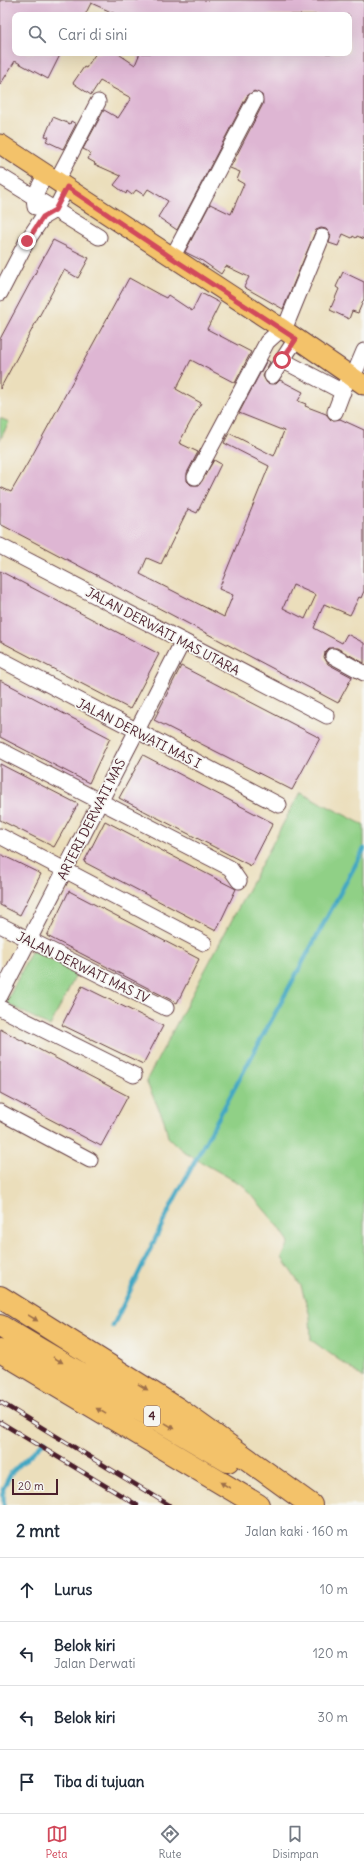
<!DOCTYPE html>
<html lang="id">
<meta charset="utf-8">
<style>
:root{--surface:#fff;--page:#f2f2f3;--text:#1f2937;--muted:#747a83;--line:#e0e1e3;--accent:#d1495b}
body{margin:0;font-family:Delius,sans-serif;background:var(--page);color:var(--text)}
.scale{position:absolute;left:12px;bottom:10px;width:46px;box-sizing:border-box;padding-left:4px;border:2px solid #4a1f2b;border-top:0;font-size:11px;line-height:14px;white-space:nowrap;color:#4a1f2b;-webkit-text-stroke:3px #f6f6f2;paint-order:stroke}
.stop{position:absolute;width:12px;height:12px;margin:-9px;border:3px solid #d1495b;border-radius:50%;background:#fff}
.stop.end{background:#d1495b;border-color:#fff;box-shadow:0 1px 4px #0008}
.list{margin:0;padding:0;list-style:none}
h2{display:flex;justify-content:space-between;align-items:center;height:52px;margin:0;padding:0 16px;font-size:17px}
h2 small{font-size:13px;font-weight:400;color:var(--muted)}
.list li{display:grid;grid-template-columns:26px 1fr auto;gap:12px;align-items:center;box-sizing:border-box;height:64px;padding:0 16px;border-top:1px solid var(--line)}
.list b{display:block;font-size:15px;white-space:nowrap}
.list p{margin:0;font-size:13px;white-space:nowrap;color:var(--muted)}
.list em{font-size:13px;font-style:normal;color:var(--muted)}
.icon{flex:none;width:22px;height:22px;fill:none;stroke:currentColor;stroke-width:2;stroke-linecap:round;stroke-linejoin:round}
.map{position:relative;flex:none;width:364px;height:1505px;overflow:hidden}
.search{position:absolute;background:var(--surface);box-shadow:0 4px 16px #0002;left:12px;right:12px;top:12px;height:44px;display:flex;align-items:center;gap:10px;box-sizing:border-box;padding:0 14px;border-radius:8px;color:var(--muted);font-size:15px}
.sheet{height:308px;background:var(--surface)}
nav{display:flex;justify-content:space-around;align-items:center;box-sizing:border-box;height:56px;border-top:1px solid var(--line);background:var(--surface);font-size:11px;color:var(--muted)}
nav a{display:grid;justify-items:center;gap:2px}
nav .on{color:var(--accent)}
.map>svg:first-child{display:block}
.green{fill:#90d086;stroke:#6d7858}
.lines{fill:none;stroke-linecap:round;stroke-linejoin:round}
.stream{stroke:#43a7c3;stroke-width:4.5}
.building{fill:#deb6d3;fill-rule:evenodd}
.minor-casing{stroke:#623c41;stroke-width:17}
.major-casing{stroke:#623c41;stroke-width:21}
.highway-casing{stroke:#623c41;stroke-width:24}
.minor{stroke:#fff;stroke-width:15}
.major{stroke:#f3c26a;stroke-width:19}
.highway{stroke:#f3c26a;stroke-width:22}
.rail-casing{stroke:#4a1f2b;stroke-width:4.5}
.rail{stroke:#f6f6f2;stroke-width:3;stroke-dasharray:9;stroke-linecap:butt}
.oneway{fill:#9e704a}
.route{stroke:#d1495b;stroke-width:5}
.labels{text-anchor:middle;stroke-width:3.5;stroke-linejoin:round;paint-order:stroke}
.shield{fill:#f6f6f2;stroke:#7e6067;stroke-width:1}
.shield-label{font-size:12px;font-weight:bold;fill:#4a1f2b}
.street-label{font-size:13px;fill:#4a1f2b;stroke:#f6f6f2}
</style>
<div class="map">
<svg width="364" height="1505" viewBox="0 0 364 1505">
<rect width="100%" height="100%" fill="#f6f6f2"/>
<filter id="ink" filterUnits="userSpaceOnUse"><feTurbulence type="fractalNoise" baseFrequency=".025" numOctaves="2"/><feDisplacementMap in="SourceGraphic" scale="8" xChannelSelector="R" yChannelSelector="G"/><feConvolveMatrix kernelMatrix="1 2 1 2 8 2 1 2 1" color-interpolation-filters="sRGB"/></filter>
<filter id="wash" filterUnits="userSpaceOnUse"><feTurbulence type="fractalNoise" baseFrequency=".012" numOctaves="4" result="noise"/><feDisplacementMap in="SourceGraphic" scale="16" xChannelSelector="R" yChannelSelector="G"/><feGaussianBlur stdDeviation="0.9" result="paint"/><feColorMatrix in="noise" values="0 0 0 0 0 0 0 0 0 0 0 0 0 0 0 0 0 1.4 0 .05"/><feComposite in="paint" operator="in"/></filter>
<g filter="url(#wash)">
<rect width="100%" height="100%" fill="#ebdebb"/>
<!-- green -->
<path class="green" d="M0,418L9,422L0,440Z
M300,792L364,825V1378L311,1340L310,1316L301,1286L282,1258L289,1242L279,1227L244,1186L187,1154L175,1144L168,1137L164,1120L146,1081Z
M32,950L77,973L50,1026L6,1003Z"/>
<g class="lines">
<!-- stream -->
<path class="stream" d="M113,1326L175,1198L364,849
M4,1505L3,1489L11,1473L45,1441"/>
</g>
<g id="blocks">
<!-- building -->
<path class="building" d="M0,0H364V239L357,236L356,238L353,236L352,238L343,234L338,246L329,243L331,235L326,229L321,228L316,230L283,309L244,287L249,277L226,266L221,274L201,260L185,252L210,204L231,214L244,184L237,180L240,172L230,168L263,104L262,95L254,91L247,96L177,230L158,217L168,201L148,189L144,195L136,190L132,195L127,191L126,194L114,185L121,176L94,164L95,163L88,159L91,153L83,149L104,110L118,118L131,98L100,81L91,95L73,83L84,67L86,68L96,53H117L135,65L140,53H349V15H118L91,3L85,15H15V53H61L48,79L15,61L0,85Z
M53,117L70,124L71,121L76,124L63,149L46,141L49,137L45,136Z
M53,240L89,258L78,278L64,270L0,389V339Z
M343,272L364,282V299L358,313L352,311L349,319L330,310L339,289L336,287Z
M129,278L160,295L166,298L168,295L192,311L201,293L220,303L207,329L251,352L235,383L191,360L176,389L201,403L179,443L198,452L187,473V481L191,485H199L214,460L221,464L197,513L188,509L161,564L147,558L140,574L224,617L233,595L219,589L269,466L224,443L229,433L274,456L284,431L239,413L267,360L270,362L263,376L267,383L276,384L280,380L303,392L298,401L306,404L305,406L326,414L331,420L340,419L364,430V591L361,598L359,597L350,615L324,604L314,628L342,643L347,634L364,643V663L337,648H329L325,652L324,657L328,664L352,677L338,703L0,524V487L11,492L33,454ZM293,585L316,595L305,619L283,608Z
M0,571L159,654L130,709L0,641Z
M181,666L320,738L292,790L154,720Z
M0,680L110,738L89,783L0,737Z
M143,755L273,823L251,866L119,798Z
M0,764L78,804L54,847L0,820Z
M105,821L236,889L216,931L84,862Z
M0,854L41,874L20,915L0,905Z
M69,891L199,959L177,1003L47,936Z
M82,986L163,1026L143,1064L62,1025Z
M0,1029L128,1096L101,1146L0,1093Z"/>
</g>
</g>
<g filter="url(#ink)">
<use href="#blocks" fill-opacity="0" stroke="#623c41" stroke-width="1"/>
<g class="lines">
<!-- minor casing -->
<g class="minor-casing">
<path id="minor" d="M0,176L99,237
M57,180L98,102
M35,207L34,197L46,173
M172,258L255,100
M0,293L27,241L43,217L55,210L67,187
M282,360L343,392
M272,376L296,339
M353,377L364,351
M335,412L346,383
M195,477L267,342L277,333L284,330L322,237
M0,546L327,716
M333,656L364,673
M0,659L279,805
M0,750L230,868L239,881
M0,836L204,943
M0,925L166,1008
M0,996L183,641
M0,1008L134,1075
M0,1112L90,1160"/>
</g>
<!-- major casing -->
<g class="major-casing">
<path id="major" d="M0,144L284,330L364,385"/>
</g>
<!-- highway casing -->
<g class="highway-casing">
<path id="highway" d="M0,1297L178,1409L311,1505
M0,1326L228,1461
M0,1351L258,1505"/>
</g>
<!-- minor -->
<use href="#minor" class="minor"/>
<!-- major -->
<use href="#major" class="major"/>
<!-- highway -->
<use href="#highway" class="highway"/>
<!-- rail casing -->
<g class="rail-casing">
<path id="rail" d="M0,1402L169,1505
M0,1422L137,1505"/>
</g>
<!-- rail -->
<use href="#rail" class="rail"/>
</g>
<!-- one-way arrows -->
<defs><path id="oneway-solid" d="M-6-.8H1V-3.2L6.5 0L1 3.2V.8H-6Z"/></defs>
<g class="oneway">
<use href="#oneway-solid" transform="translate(33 1318) rotate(32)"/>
<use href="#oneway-solid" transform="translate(58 1360) rotate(31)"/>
<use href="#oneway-solid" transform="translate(143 1387) rotate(32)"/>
<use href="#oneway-solid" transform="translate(101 1411) rotate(-149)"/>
<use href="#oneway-solid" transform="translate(170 1426) rotate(31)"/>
<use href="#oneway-solid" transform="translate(225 1485) rotate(-149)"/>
</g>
</g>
<g class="lines" filter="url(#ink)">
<!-- route -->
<path class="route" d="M27,241L43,217L55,210L67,187L172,258L296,339L282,360"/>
</g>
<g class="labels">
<!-- shield labels -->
<rect class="shield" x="144" y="1406" width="16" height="20" rx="3"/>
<g class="shield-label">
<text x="152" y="1420">4</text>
</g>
<!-- street labels -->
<g class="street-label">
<text transform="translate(163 631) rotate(28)" y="5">JALAN DERWATI MAS UTARA</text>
<text transform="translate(139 733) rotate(27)" y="5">JALAN DERWATI MAS I</text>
<text transform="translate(91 819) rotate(-63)" y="5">ARTERI DERWATI MAS</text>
<text transform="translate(83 967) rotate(26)" y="5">JALAN DERWATI MAS IV</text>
</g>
</g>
</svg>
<div class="scale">20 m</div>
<div class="stop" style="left:282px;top:360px"></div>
<div class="stop end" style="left:27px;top:241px"></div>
<div class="search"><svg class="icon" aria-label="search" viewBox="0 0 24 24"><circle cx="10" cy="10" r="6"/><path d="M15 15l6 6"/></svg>Cari di sini</div>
</div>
<section class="sheet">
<h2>2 mnt<small>Jalan kaki · 160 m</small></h2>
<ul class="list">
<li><svg class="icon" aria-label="ahead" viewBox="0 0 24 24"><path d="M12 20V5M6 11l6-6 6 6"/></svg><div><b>Lurus</b></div><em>10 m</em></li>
<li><svg class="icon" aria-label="left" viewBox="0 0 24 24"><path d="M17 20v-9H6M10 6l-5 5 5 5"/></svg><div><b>Belok kiri</b><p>Jalan Derwati</p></div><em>120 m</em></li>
<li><svg class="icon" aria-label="left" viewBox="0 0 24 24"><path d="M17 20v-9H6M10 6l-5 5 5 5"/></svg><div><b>Belok kiri</b></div><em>30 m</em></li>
<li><svg class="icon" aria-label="arrive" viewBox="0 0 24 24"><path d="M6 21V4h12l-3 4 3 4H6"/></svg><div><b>Tiba di tujuan</b></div></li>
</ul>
</section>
<nav>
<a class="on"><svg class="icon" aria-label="map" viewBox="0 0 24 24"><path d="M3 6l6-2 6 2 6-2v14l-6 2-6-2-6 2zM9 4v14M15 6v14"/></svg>Peta</a>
<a><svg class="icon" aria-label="directions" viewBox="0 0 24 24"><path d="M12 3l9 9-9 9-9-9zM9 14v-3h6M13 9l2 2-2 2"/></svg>Rute</a>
<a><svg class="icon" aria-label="saved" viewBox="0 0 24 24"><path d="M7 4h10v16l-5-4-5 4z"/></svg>Disimpan</a>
</nav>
